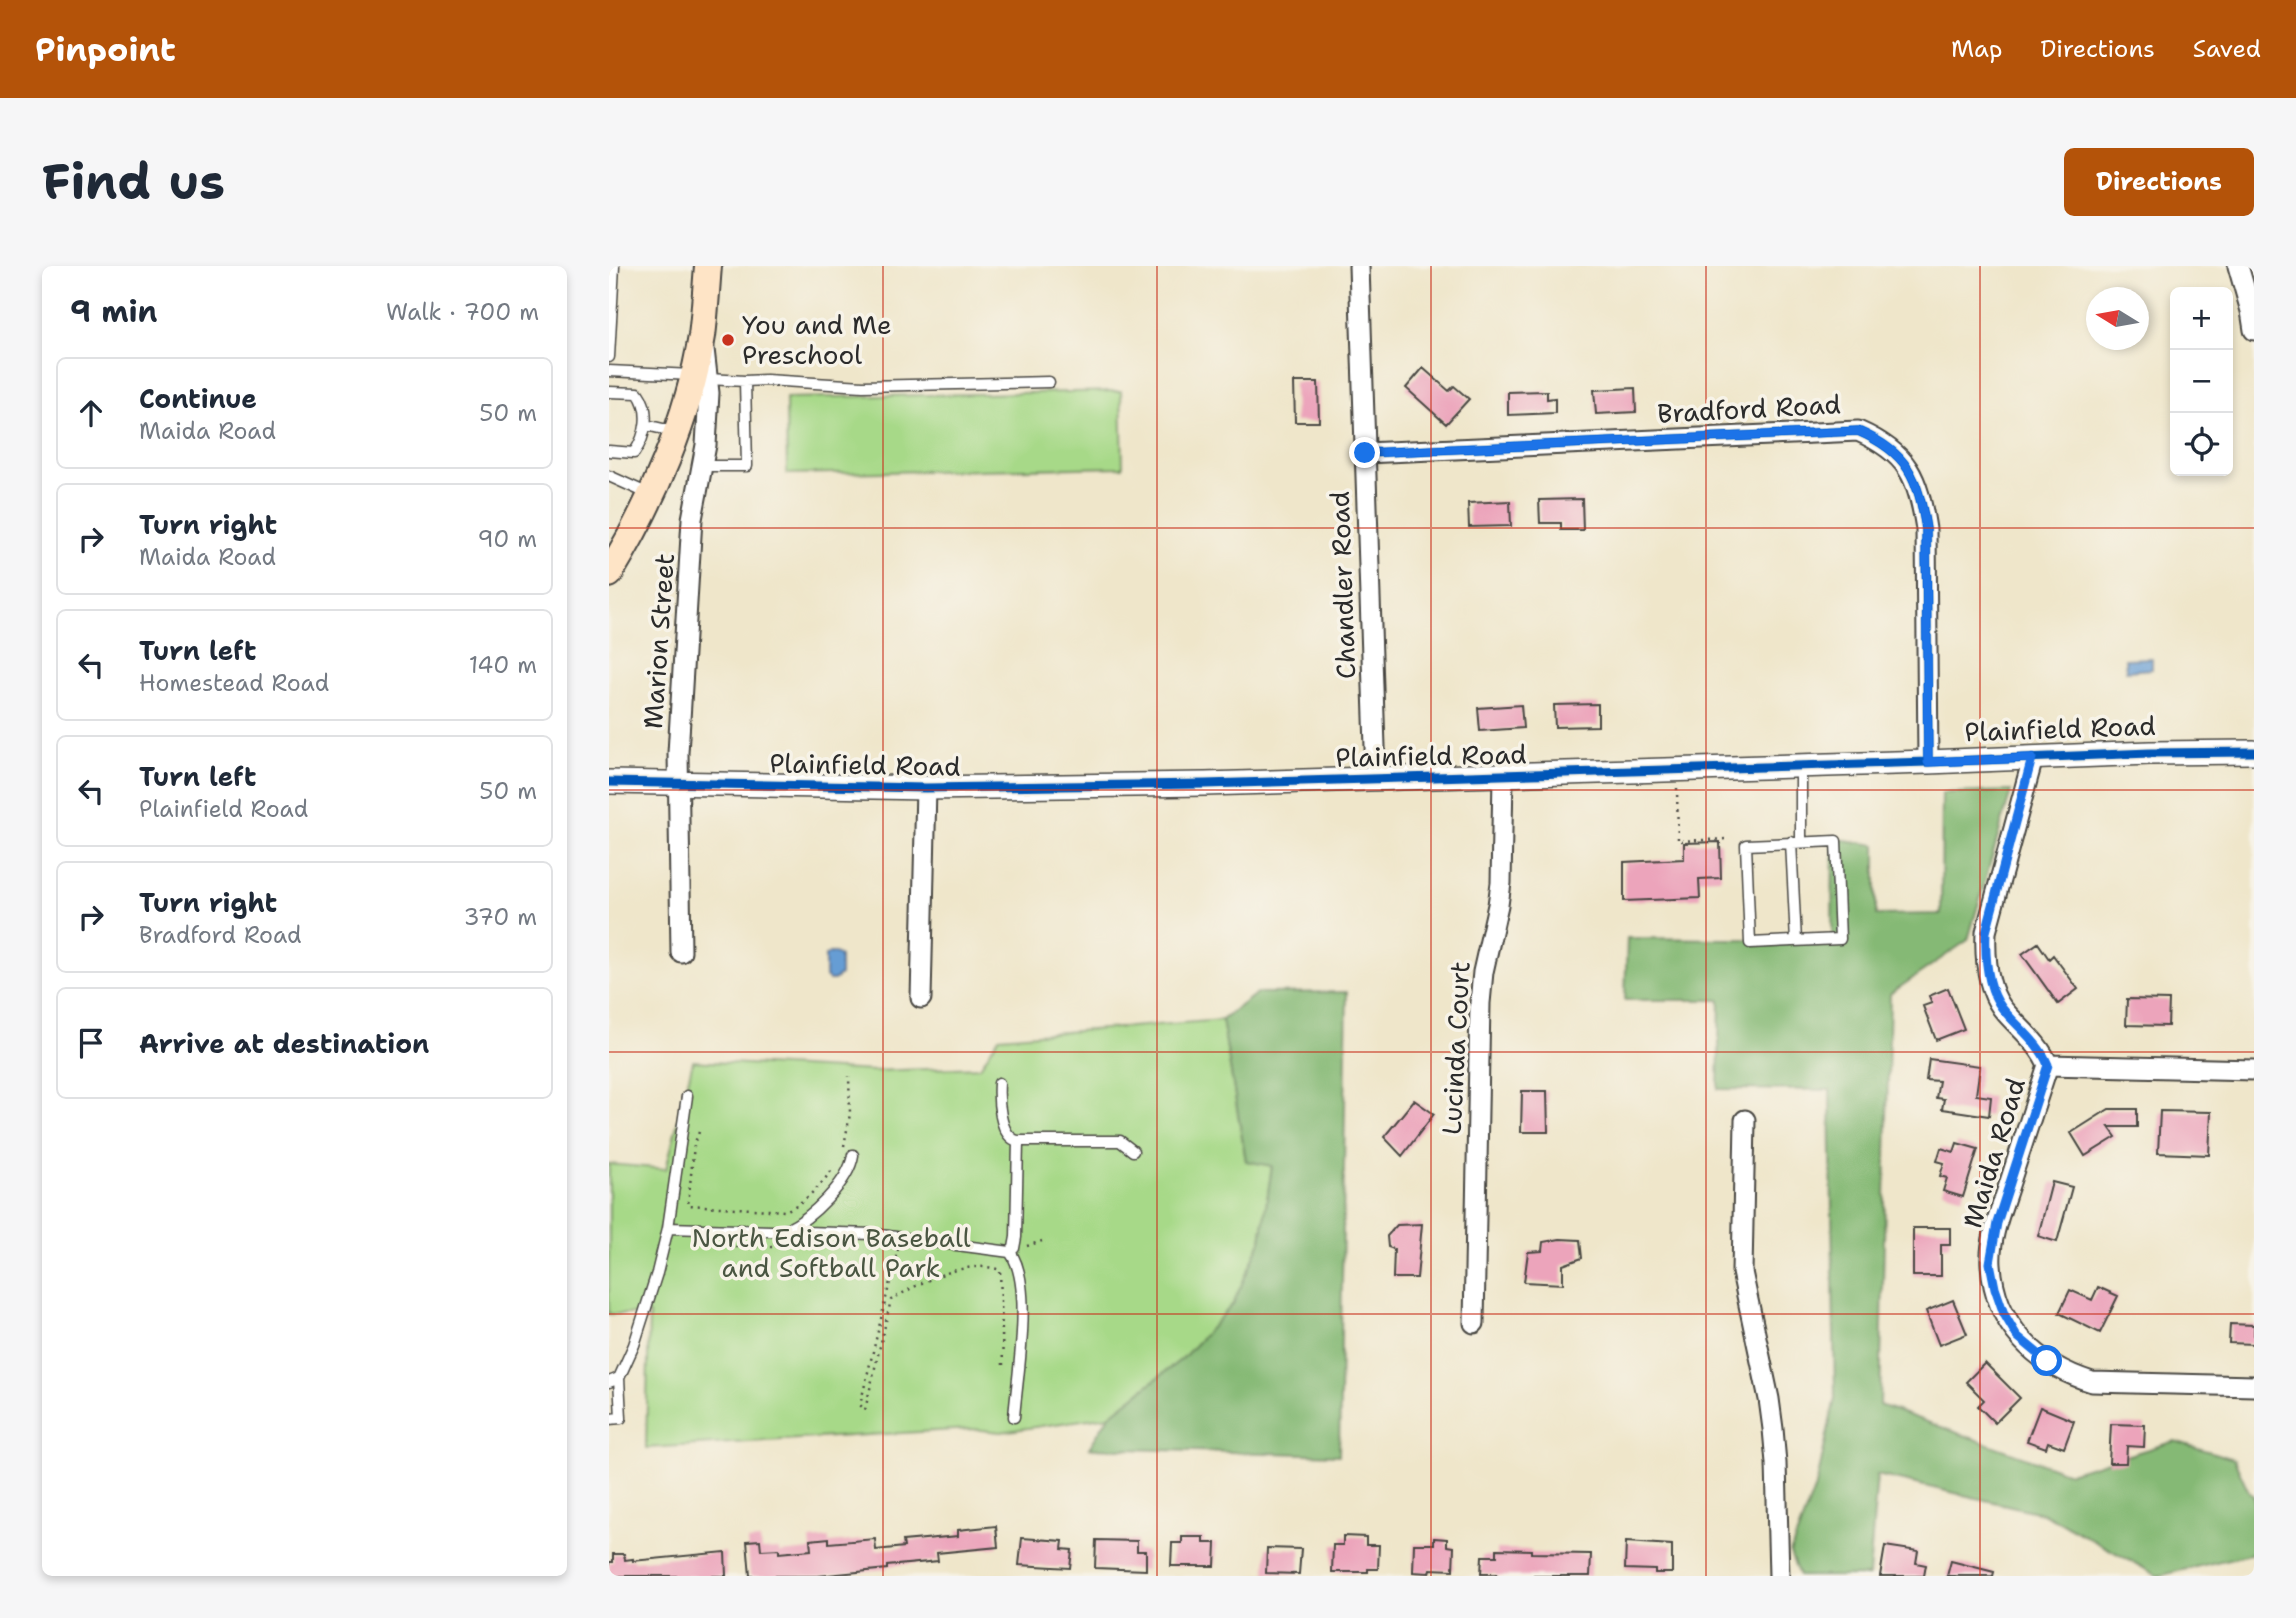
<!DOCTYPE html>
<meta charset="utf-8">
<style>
:root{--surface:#fff;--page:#f6f6f7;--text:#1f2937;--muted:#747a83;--line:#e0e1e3;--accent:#b45309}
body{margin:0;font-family:"Shantell Sans",sans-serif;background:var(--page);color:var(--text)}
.controls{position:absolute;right:21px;top:21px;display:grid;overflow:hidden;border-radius:10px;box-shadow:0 4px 10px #0003}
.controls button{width:63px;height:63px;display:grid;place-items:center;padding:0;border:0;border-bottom:2px solid var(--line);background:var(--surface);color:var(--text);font:35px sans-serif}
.compass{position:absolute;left:1477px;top:21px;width:63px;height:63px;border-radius:50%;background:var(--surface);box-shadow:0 4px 10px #0003;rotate:281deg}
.stop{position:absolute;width:21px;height:21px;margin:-16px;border:5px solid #1a73e8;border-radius:50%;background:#fff}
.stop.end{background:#1a73e8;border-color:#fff;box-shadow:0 2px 7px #0008}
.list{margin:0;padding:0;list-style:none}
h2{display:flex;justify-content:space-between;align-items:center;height:91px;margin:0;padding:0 28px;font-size:30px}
h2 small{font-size:23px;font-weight:400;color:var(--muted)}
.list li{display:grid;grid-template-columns:46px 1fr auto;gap:21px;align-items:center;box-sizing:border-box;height:112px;margin:0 14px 14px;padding:0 14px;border:2px solid var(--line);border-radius:10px}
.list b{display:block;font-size:26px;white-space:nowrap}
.list p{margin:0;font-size:23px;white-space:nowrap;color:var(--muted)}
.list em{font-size:23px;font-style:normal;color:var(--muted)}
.icon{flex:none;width:38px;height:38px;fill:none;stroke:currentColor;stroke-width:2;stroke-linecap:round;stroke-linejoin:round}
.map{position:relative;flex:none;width:1645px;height:1310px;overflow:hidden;border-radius:10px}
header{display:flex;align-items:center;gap:42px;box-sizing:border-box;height:98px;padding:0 35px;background:var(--accent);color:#fff}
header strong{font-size:33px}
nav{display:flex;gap:38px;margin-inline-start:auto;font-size:24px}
.intro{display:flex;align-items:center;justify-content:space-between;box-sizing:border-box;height:168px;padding:0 42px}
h1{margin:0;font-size:49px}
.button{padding:18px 32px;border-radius:10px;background:var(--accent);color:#fff;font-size:24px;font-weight:700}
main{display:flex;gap:42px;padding:0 42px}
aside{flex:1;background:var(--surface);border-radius:10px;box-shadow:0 4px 10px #0003}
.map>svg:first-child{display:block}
.green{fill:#a7d988;stroke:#69825a;stroke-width:2}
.forest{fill:#85b974;stroke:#587250;stroke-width:2}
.water{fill:#669dd4;stroke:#486480;stroke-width:2}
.building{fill:#eca4bb}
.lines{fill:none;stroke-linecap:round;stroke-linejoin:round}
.service-casing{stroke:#484743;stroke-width:13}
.minor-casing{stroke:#484743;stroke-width:23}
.tertiary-casing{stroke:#484743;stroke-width:26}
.secondary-casing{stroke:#484743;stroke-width:30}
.path{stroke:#484743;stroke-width:2.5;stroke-dasharray:2 5;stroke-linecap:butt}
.service{stroke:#fff;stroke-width:10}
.minor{stroke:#fff;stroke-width:19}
.tertiary{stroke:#fff;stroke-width:23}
.secondary{stroke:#fee4c6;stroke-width:26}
.cycleway-casing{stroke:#f7f3e8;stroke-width:13}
.cycleway{stroke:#0057b8;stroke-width:9}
.route{stroke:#1a73e8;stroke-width:9}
.grid{fill:none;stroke:#c8321e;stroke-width:2;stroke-opacity:0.55}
.poi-dot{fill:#c8321e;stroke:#f7f3e8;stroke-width:2.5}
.labels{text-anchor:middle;stroke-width:7;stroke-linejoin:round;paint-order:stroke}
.poi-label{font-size:26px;fill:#2b2b2b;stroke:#f7f3e8;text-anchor:start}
.street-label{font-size:26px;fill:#2b2b2b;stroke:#f7f3e8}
.park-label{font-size:26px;fill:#4a5642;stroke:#f7f3e8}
</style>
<header>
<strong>Pinpoint</strong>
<nav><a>Map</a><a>Directions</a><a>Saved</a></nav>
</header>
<div class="intro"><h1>Find us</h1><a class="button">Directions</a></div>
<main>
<aside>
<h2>9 min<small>Walk · 700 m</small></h2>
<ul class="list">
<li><svg class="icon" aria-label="ahead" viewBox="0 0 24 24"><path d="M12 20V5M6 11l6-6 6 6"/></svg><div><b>Continue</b><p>Maida Road</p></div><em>50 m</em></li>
<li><svg class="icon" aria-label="right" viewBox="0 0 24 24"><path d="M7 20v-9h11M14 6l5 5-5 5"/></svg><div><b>Turn right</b><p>Maida Road</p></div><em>90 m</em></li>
<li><svg class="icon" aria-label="left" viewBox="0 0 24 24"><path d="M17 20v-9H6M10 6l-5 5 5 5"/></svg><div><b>Turn left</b><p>Homestead Road</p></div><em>140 m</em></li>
<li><svg class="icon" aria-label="left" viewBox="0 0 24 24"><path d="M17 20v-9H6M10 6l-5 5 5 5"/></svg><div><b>Turn left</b><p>Plainfield Road</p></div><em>50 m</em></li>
<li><svg class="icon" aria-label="right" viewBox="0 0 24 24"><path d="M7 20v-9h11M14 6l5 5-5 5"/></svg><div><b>Turn right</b><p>Bradford Road</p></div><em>370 m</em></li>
<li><svg class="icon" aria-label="arrive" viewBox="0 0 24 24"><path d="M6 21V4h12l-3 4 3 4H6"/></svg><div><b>Arrive at destination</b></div></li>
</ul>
</aside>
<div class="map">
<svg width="1645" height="1310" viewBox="0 0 1645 1310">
<rect width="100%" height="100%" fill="#f7f3e8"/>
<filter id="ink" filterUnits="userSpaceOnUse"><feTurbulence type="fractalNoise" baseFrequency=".0143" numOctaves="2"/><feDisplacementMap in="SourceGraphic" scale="14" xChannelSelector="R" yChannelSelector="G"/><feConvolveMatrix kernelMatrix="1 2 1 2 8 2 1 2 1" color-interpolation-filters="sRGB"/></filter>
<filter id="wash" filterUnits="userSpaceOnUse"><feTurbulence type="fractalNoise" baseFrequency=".00686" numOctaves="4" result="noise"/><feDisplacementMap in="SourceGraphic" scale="28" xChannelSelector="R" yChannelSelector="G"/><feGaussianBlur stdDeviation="1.57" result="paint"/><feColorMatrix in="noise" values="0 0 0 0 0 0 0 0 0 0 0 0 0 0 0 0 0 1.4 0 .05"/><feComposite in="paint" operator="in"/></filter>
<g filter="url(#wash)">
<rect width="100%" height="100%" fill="#efe6ca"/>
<!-- green -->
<path class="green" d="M512,125L514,201L178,208L177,132Z
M613,754L637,895L663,900L652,975L624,1039L574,1092L500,1150L392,1166L362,1163L37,1182L40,1048H0V898L57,903L84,795L264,805L371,801L390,771Z"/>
<!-- forest -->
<path class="forest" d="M1402,525L1359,674L1281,728L1271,1139L1460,1207L1566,1175L1625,1193L1640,1226L1645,1231V1287L1549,1310L1436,1248L1268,1209L1260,1310H1190L1181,1287L1208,1216L1226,1132L1221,824L1109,823L1111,734H1016L1018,672L1223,674L1224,572L1267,579V649L1332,648L1333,527Z
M738,726L730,1189L480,1182L500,1150L574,1092L624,1038L652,975L663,900L637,895L613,754L648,727Z"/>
<!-- water -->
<path class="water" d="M1543,392V403L1517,405L1516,393Z
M221,687H226L231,691V709L225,714H220L216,710V690Z"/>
<g id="blocks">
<!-- building -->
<path class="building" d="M814,102L840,125L845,120L860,133L837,158L797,122Z
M685,116H709L710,156H686Z
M1026,122L1027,146L987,148L985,124Z
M938,125V133L946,132V147L899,149V126Z
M973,233L974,264H952V257H931L930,234Z
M901,235L902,260L860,261L859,237Z
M989,438V460L946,461L945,439Z
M912,439L914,462L871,465L869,442Z
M1111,576L1112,612L1090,613L1091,632L1015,635V596L1075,593V577Z
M1429,677L1440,693L1444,689L1469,723L1449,738L1413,688Z
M1339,722L1355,763L1327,774L1314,740L1323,737L1320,730Z
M1518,733L1560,734L1559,760L1517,759Z
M1320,793L1371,800L1367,829L1382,831L1380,850L1333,843L1335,833L1327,832L1330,815L1317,814Z
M913,825H938L939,866H912Z
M805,834L825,848L793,890L775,871Z
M1500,843H1528V861H1500L1507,871L1476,890L1462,867Z
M1551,845L1602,846L1600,889L1549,887Z
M1348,877L1369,883L1354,931L1334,925L1338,912L1331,910L1335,897L1328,895L1332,882L1345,886Z
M1443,916L1463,921L1448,976L1429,970Z
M813,958L808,1012H784L785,983L779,981L778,970L788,959Z
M1304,962H1341V979H1332V1010H1304Z
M951,973L971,974L973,992L954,999V1018L915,1016L919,986L933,985L934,976Z
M1489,1021L1509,1030L1491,1067L1450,1047L1461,1024L1483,1034Z
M1344,1034L1358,1068L1330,1079L1317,1045Z
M1621,1058L1645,1059V1078L1620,1077Z
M1376,1097L1411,1132L1386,1157L1369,1140L1375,1134L1357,1116Z
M1431,1141L1465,1155L1455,1182L1439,1176L1437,1182L1418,1175Z
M1502,1158L1536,1159L1535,1181L1518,1180L1517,1197H1500Z
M387,1260L389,1281L328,1287L329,1295L278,1300V1303L209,1310H141L138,1275L151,1274L152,1284L170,1283V1287L202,1284L201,1274L220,1272V1277L266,1273L267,1284L295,1281L294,1275L349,1270V1264Z
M734,1270L757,1271V1279H770L769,1303H759V1306H723L724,1279H734Z
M573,1271H595V1277H607L606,1300H562L563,1277H573Z
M413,1272L454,1275L453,1283L463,1284L461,1302L410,1299Z
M825,1272L838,1273V1280L845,1281L844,1304L821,1303L820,1307L804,1306L805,1278H825Z
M487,1274L528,1275V1285H537V1304L486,1302Z
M1017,1276L1063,1279V1307H1046V1304L1016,1303Z
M1276,1280L1309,1285L1307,1297L1317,1299L1315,1310H1271Z
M658,1282L692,1283L690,1308L657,1307Z
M888,1283L922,1284V1287L982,1288L981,1310H887V1308H872L873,1290H888Z
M116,1286L117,1310H0V1296H4V1288H15L16,1294L24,1293V1295Z
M1342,1295L1385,1306L1384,1310H1338Z"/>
</g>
</g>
<g filter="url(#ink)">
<use href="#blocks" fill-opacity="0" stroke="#484743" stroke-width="2"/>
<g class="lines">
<!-- service casing -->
<g class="service-casing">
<path id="service" d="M0,91L5,0
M0,105L83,109
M136,115L157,114L254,120L440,116
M0,126L29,127C42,145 37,170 25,187L0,185
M37,159L67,166
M93,200H138L136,115L99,113
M0,210L42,229
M1192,501V576
M1227,575L1231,673L1141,677L1137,579Z
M1182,576L1187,675
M390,817C389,833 390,871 409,875
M59,962L78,830
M177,964C202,953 240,916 244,889
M401,986L405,982L407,971L409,875H511L524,885
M0,1116L10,1112L25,1079L48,1007L59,962L264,968L401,986C425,1018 408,1111 405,1151
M0,1153L12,1152L10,1112"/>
</g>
<!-- minor casing -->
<g class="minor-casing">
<path id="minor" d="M750,0L767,511
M1629,0L1642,45L1645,64
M756,187L1249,165C1299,187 1309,211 1317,263L1319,496
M1424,492L1377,666C1376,690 1378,722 1393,742C1408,761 1430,776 1439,799L1645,804
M72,686L69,487L83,253L97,179L100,127L95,83
M312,732L317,522
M1439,799C1426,838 1414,877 1401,916C1393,942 1380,971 1382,999C1386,1060 1428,1099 1483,1116L1645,1120
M1136,854L1133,1006L1160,1133L1164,1163L1167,1197L1170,1310
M865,1057L871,737L874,706L889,639L892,617L894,510"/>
</g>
<!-- tertiary casing -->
<g class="tertiary-casing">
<path id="tertiary" d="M0,516L317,522L596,518L1319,496L1541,487L1645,486"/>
</g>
<!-- secondary casing -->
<g class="secondary-casing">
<path id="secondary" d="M0,308C43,237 80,152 93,70C96,47 97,23 99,0"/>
</g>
<!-- path -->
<path class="path" d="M1068,522L1069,575L1119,573
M90,866L85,879L79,939L176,945C197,936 212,919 225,901
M235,880L241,848L240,810
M418,980L433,975
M126,981H172L182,979
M289,983L251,1139L256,1144L282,1034C310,1017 357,992 391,1004L394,1099"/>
<!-- service -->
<use href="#service" class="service"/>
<!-- minor -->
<use href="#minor" class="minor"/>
<!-- tertiary -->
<use href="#tertiary" class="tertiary"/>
<!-- secondary -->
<use href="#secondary" class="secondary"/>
<!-- cycleway casing -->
<g class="cycleway-casing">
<path id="cycleway" d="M756,187L1249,165C1299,187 1309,211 1317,263L1319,496
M0,516L317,522L596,518L1319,496L1541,487L1645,486"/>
</g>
<!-- cycleway -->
<use href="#cycleway" class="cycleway"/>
</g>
</g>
<g class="lines" filter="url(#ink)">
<!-- route -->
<path class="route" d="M756,187L1249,165C1299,186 1309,212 1317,263L1319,496L1423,492L1377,666C1376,690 1378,722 1393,742C1408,761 1430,776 1439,799L1388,957L1381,997L1386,1022L1395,1048L1408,1070L1438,1095"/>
</g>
<!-- grid -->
<path class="grid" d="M274,0V1310M548,0V1310M822,0V1310M1097,0V1310M1371,0V1310M0,262H1645M0,524H1645M0,786H1645M0,1048H1645"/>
<!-- markers -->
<circle class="poi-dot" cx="119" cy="74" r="7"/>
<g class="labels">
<!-- poi labels -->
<g class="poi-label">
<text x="133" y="68">You and Me<tspan x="133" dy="30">Preschool</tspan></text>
</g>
<!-- street labels -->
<g class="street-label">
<text transform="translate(1140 143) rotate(-3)" y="9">Bradford Road</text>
<text transform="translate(734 319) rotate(-92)" y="9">Chandler Road</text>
<text transform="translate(50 375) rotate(-86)" y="9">Marion Street</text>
<text transform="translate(1451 463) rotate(-2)" y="9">Plainfield Road</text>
<text transform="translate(822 490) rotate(-1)" y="9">Plainfield Road</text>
<text transform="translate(256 499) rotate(1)" y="9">Plainfield Road</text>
<text transform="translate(847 782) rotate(-87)" y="9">Lucinda Court</text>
<text transform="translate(1385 887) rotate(-73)" y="9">Maida Road</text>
</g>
<!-- park labels -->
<g class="park-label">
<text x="222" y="981">North Edison Baseball<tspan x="222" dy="30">and Softball Park</tspan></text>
</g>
</g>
</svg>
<div class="controls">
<button>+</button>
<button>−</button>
<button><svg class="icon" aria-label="locate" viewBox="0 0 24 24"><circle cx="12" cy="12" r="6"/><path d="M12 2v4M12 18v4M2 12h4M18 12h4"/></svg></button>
</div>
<svg class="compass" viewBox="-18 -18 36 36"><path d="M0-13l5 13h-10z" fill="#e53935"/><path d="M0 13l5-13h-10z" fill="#747a83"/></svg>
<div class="stop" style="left:1438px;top:1095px"></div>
<div class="stop end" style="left:756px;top:187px"></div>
</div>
</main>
